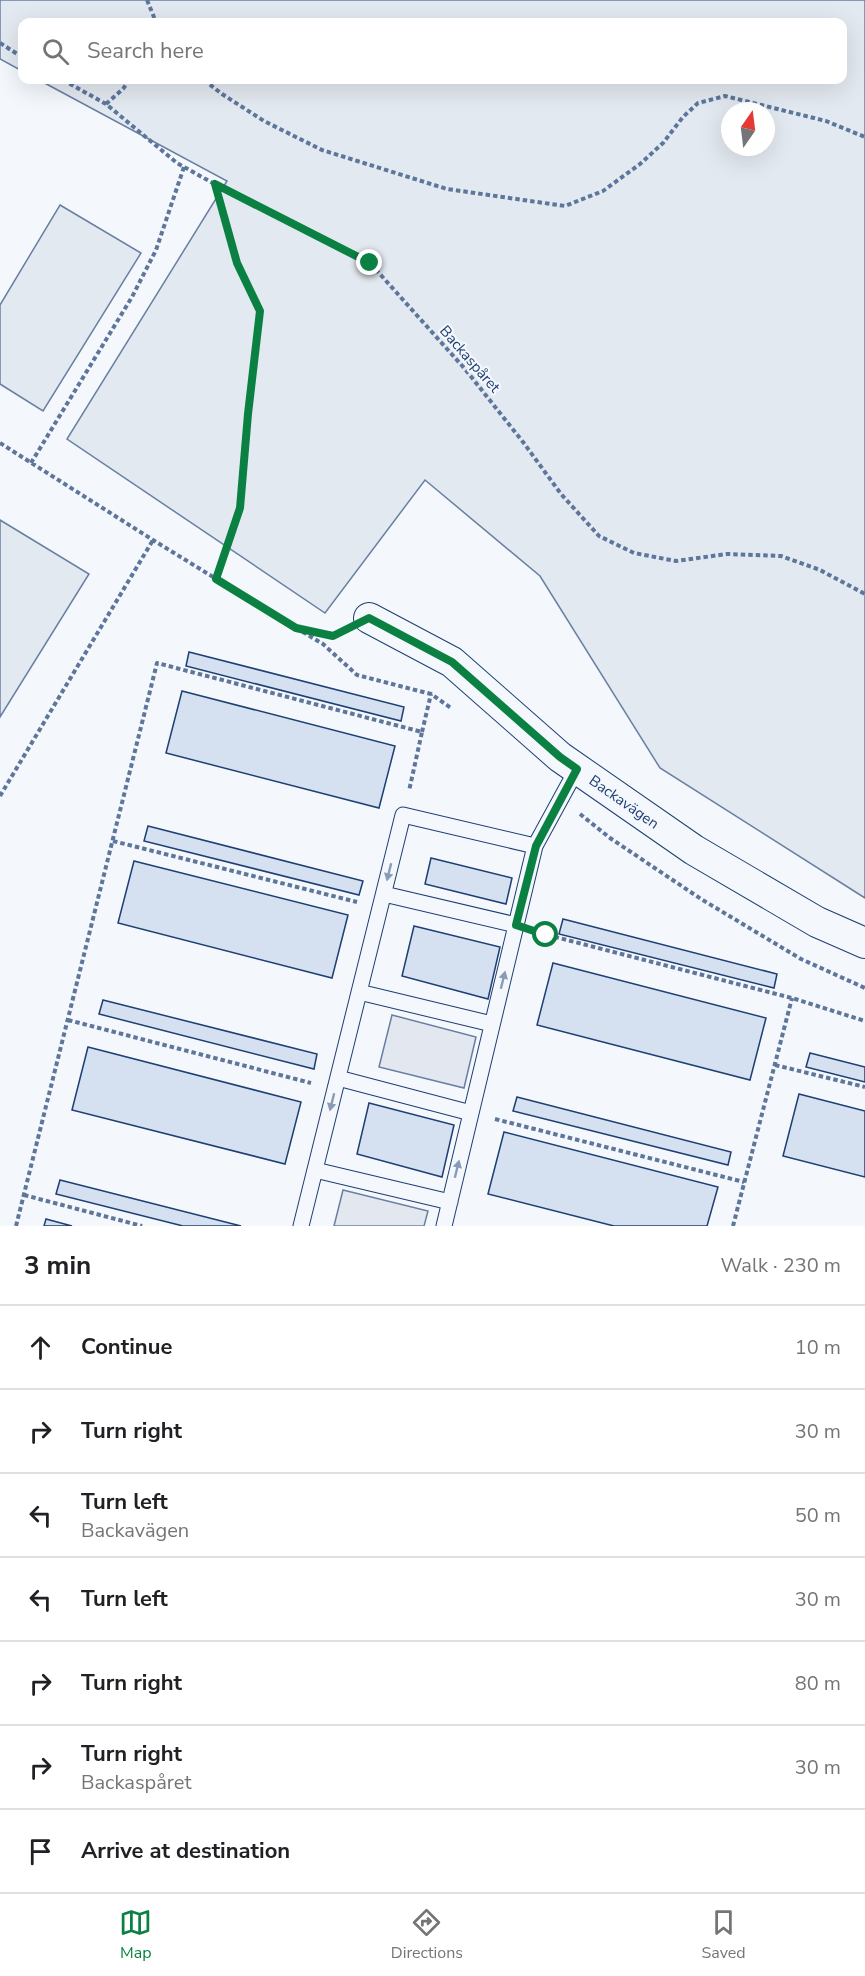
<!DOCTYPE html>
<meta charset="utf-8">
<style>
:root{--surface:#fff;--page:#f6f6f6;--text:#202124;--muted:#757577;--line:#e0e0e0;--accent:#0b8043}
body{margin:0;font-family:"Nunito Sans",sans-serif;background:var(--page);color:var(--text)}
.compass{position:absolute;left:721px;top:102px;width:54px;height:54px;border-radius:50%;background:var(--surface);box-shadow:0 6px 24px #0002;rotate:14deg}
.stop{position:absolute;width:18px;height:18px;margin:-14px;border:4px solid #0b8043;border-radius:50%;background:#fff}
.stop.end{background:#0b8043;border-color:#fff;box-shadow:0 2px 6px #0008}
.list{margin:0;padding:0;list-style:none}
h2{display:flex;justify-content:space-between;align-items:center;height:78px;margin:0;padding:0 24px;font-size:26px}
h2 small{font-size:20px;font-weight:400;color:var(--muted)}
.list li{display:grid;grid-template-columns:39px 1fr auto;gap:18px;align-items:center;box-sizing:border-box;height:84px;padding:0 24px;border-top:2px solid var(--line)}
.list b{display:block;font-size:22px;white-space:nowrap}
.list p{margin:0;font-size:20px;white-space:nowrap;color:var(--muted)}
.list em{font-size:20px;font-style:normal;color:var(--muted)}
.icon{flex:none;width:33px;height:33px;fill:none;stroke:currentColor;stroke-width:2;stroke-linecap:round;stroke-linejoin:round}
.map{position:relative;flex:none;width:865px;height:1226px;overflow:hidden}
.search{position:absolute;background:var(--surface);box-shadow:0 6px 24px #0002;left:18px;right:18px;top:18px;height:66px;display:flex;align-items:center;gap:15px;box-sizing:border-box;padding:0 21px;border-radius:12px;color:var(--muted);font-size:22px}
.sheet{height:666px;background:var(--surface)}
nav{display:flex;justify-content:space-around;align-items:center;box-sizing:border-box;height:84px;border-top:2px solid var(--line);background:var(--surface);font-size:16px;color:var(--muted)}
nav a{display:grid;justify-items:center;gap:3px}
nav .on{color:var(--accent)}
.map>svg:first-child{display:block}
.green{fill:#e3e9f0;stroke:#687fa3;stroke-width:1.5;fill-rule:evenodd}
.parking{fill:#e3e8f0;stroke:#687fa3;stroke-width:1.5}
.building{fill:#d5e0f0;stroke:#1d3f73;stroke-width:1.5}
.lines{fill:none;stroke-linecap:round;stroke-linejoin:round}
.service-casing{stroke:#1d3f73;stroke-width:17}
.minor-casing{stroke:#1d3f73;stroke-width:32}
.path{stroke:#5e769c;stroke-width:4;stroke-dasharray:4.5 3;stroke-linecap:butt}
.service{stroke:#f4f7fb;stroke-width:15}
.minor{stroke:#f4f7fb;stroke-width:30}
.oneway{fill:#889bb7}
.route{stroke:#0b8043;stroke-width:8}
.labels{text-anchor:middle;stroke-width:4.5;stroke-linejoin:round;paint-order:stroke}
.street-label{font-size:15px;fill:#1d3f73;stroke:#f4f7fb}
</style>
<div class="map">
<svg width="865" height="1226" viewBox="0 0 865 1226">
<rect width="100%" height="100%" fill="#f4f7fb"/>
<!-- green -->
<path class="green" d="M0,0H865V898L660,768L540,576L425,480L325,613L67,439L227,181L39,80H842V22H22V71L0,59ZM730,111H766V147H730Z
M60,205L141,253L43,411L0,384V305Z
M0,520L89,574L0,717Z"/>
<!-- parking -->
<path class="parking" d="M392,1015L476,1037L464,1088L379,1067Z
M343,1190L428,1211L424,1226H334Z"/>
<!-- building -->
<path class="building" d="M189,652L404,707L401,721L186,666Z
M182,691L395,746L379,808L166,753Z
M148,826L363,881L359,895L144,841Z
M431,858L512,878L506,904L425,884Z
M134,861L348,915L332,978L118,923Z
M563,919L777,974L774,988L559,934Z
M414,926L500,947L488,999L402,976Z
M553,963L766,1018L750,1080L537,1025Z
M103,1000L317,1054L314,1069L99,1014Z
M88,1047L301,1102L285,1164L72,1110Z
M810,1053L865,1067V1082L806,1067Z
M799,1094L865,1111V1177L783,1156Z
M517,1097L731,1152L728,1165L513,1111Z
M369,1103L454,1125L442,1177L357,1154Z
M504,1132L718,1187L707,1226H614L488,1194Z
M60,1180L241,1226H183L56,1194Z
M46,1219L72,1226H44Z"/>
<g class="lines">
<!-- service casing -->
<g class="service-casing">
<path id="service" d="M384,894L516,925
M359,992L492,1024
M338,1078L471,1113
M315,1170L450,1202
M301,1226L403,815L535,846
M444,1226L535,846L577,769"/>
</g>
<!-- minor casing -->
<g class="minor-casing">
<path id="minor" d="M369,618L452,662L560,757L694,850L817,922L865,943"/>
</g>
<!-- path -->
<path class="path" d="M147,0L156,22
M0,43L22,57
M63,80L106,104L177,163L243,200L370,263L465,369L523,442L561,494L599,536L634,553L676,561L727,554L781,556L820,570L865,594
M204,80L222,94L264,121L322,150L447,189L565,206L603,191L640,164L663,143L683,117L698,103L725,96L826,121L865,137
M106,104L123,89L129,80
M215,185L237,263L260,311L248,414L240,508L216,579
M0,443L153,540L296,628L333,636L341,631
M31,463L132,297L156,250L184,167
M296,628L323,644L357,675L431,694L451,708
M422,732L431,694
M0,796L153,540
M580,814L610,838L701,899L801,959L865,988
M113,841L357,902
M540,933L792,998L865,1021
M68,1020L311,1083
M775,1065L865,1087
M495,1119L744,1182
M24,1195L142,1226
M16,1226L157,663L422,732L409,791
M733,1226L792,998"/>
<!-- service -->
<use href="#service" class="service"/>
<!-- minor -->
<use href="#minor" class="minor"/>
</g>
<!-- one-way arrows -->
<defs><path id="oneway-solid" d="M-6-.8H1V-3.2L6.5 0L1 3.2V.8H-6Z" transform="scale(1.5)"/></defs>
<g class="oneway">
<use href="#oneway-solid" transform="translate(389 872) rotate(104)"/>
<use href="#oneway-solid" transform="translate(503 980) rotate(-76)"/>
<use href="#oneway-solid" transform="translate(332 1102) rotate(104)"/>
<use href="#oneway-solid" transform="translate(457 1169) rotate(-76)"/>
</g>
<g class="lines">
<!-- route -->
<path class="route" d="M370,263L215,184L237,263L260,311L248,414L240,508L216,579L296,628L333,636L369,618L452,662L560,757L577,769L536,846L516,925L546,935"/>
</g>
<g class="labels">
<!-- street labels -->
<g class="street-label">
<text transform="translate(470 359) rotate(49)" y="5">Backaspåret</text>
<text transform="translate(624 802) rotate(35)" y="5">Backavägen</text>
</g>
</g>
</svg>
<svg class="compass" viewBox="-18 -18 36 36"><path d="M0-13l5 13h-10z" fill="#e53935"/><path d="M0 13l5-13h-10z" fill="#757577"/></svg>
<div class="stop" style="left:546px;top:935px"></div>
<div class="stop end" style="left:370px;top:263px"></div>
<div class="search"><svg class="icon" aria-label="search" viewBox="0 0 24 24"><circle cx="10" cy="10" r="6"/><path d="M15 15l6 6"/></svg>Search here</div>
</div>
<section class="sheet">
<h2>3 min<small>Walk · 230 m</small></h2>
<ul class="list">
<li><svg class="icon" aria-label="ahead" viewBox="0 0 24 24"><path d="M12 20V5M6 11l6-6 6 6"/></svg><div><b>Continue</b></div><em>10 m</em></li>
<li><svg class="icon" aria-label="right" viewBox="0 0 24 24"><path d="M7 20v-9h11M14 6l5 5-5 5"/></svg><div><b>Turn right</b></div><em>30 m</em></li>
<li><svg class="icon" aria-label="left" viewBox="0 0 24 24"><path d="M17 20v-9H6M10 6l-5 5 5 5"/></svg><div><b>Turn left</b><p>Backavägen</p></div><em>50 m</em></li>
<li><svg class="icon" aria-label="left" viewBox="0 0 24 24"><path d="M17 20v-9H6M10 6l-5 5 5 5"/></svg><div><b>Turn left</b></div><em>30 m</em></li>
<li><svg class="icon" aria-label="right" viewBox="0 0 24 24"><path d="M7 20v-9h11M14 6l5 5-5 5"/></svg><div><b>Turn right</b></div><em>80 m</em></li>
<li><svg class="icon" aria-label="right" viewBox="0 0 24 24"><path d="M7 20v-9h11M14 6l5 5-5 5"/></svg><div><b>Turn right</b><p>Backaspåret</p></div><em>30 m</em></li>
<li><svg class="icon" aria-label="arrive" viewBox="0 0 24 24"><path d="M6 21V4h12l-3 4 3 4H6"/></svg><div><b>Arrive at destination</b></div></li>
</ul>
</section>
<nav>
<a class="on"><svg class="icon" aria-label="map" viewBox="0 0 24 24"><path d="M3 6l6-2 6 2 6-2v14l-6 2-6-2-6 2zM9 4v14M15 6v14"/></svg>Map</a>
<a><svg class="icon" aria-label="directions" viewBox="0 0 24 24"><path d="M12 3l9 9-9 9-9-9zM9 14v-3h6M13 9l2 2-2 2"/></svg>Directions</a>
<a><svg class="icon" aria-label="saved" viewBox="0 0 24 24"><path d="M7 4h10v16l-5-4-5 4z"/></svg>Saved</a>
</nav>
